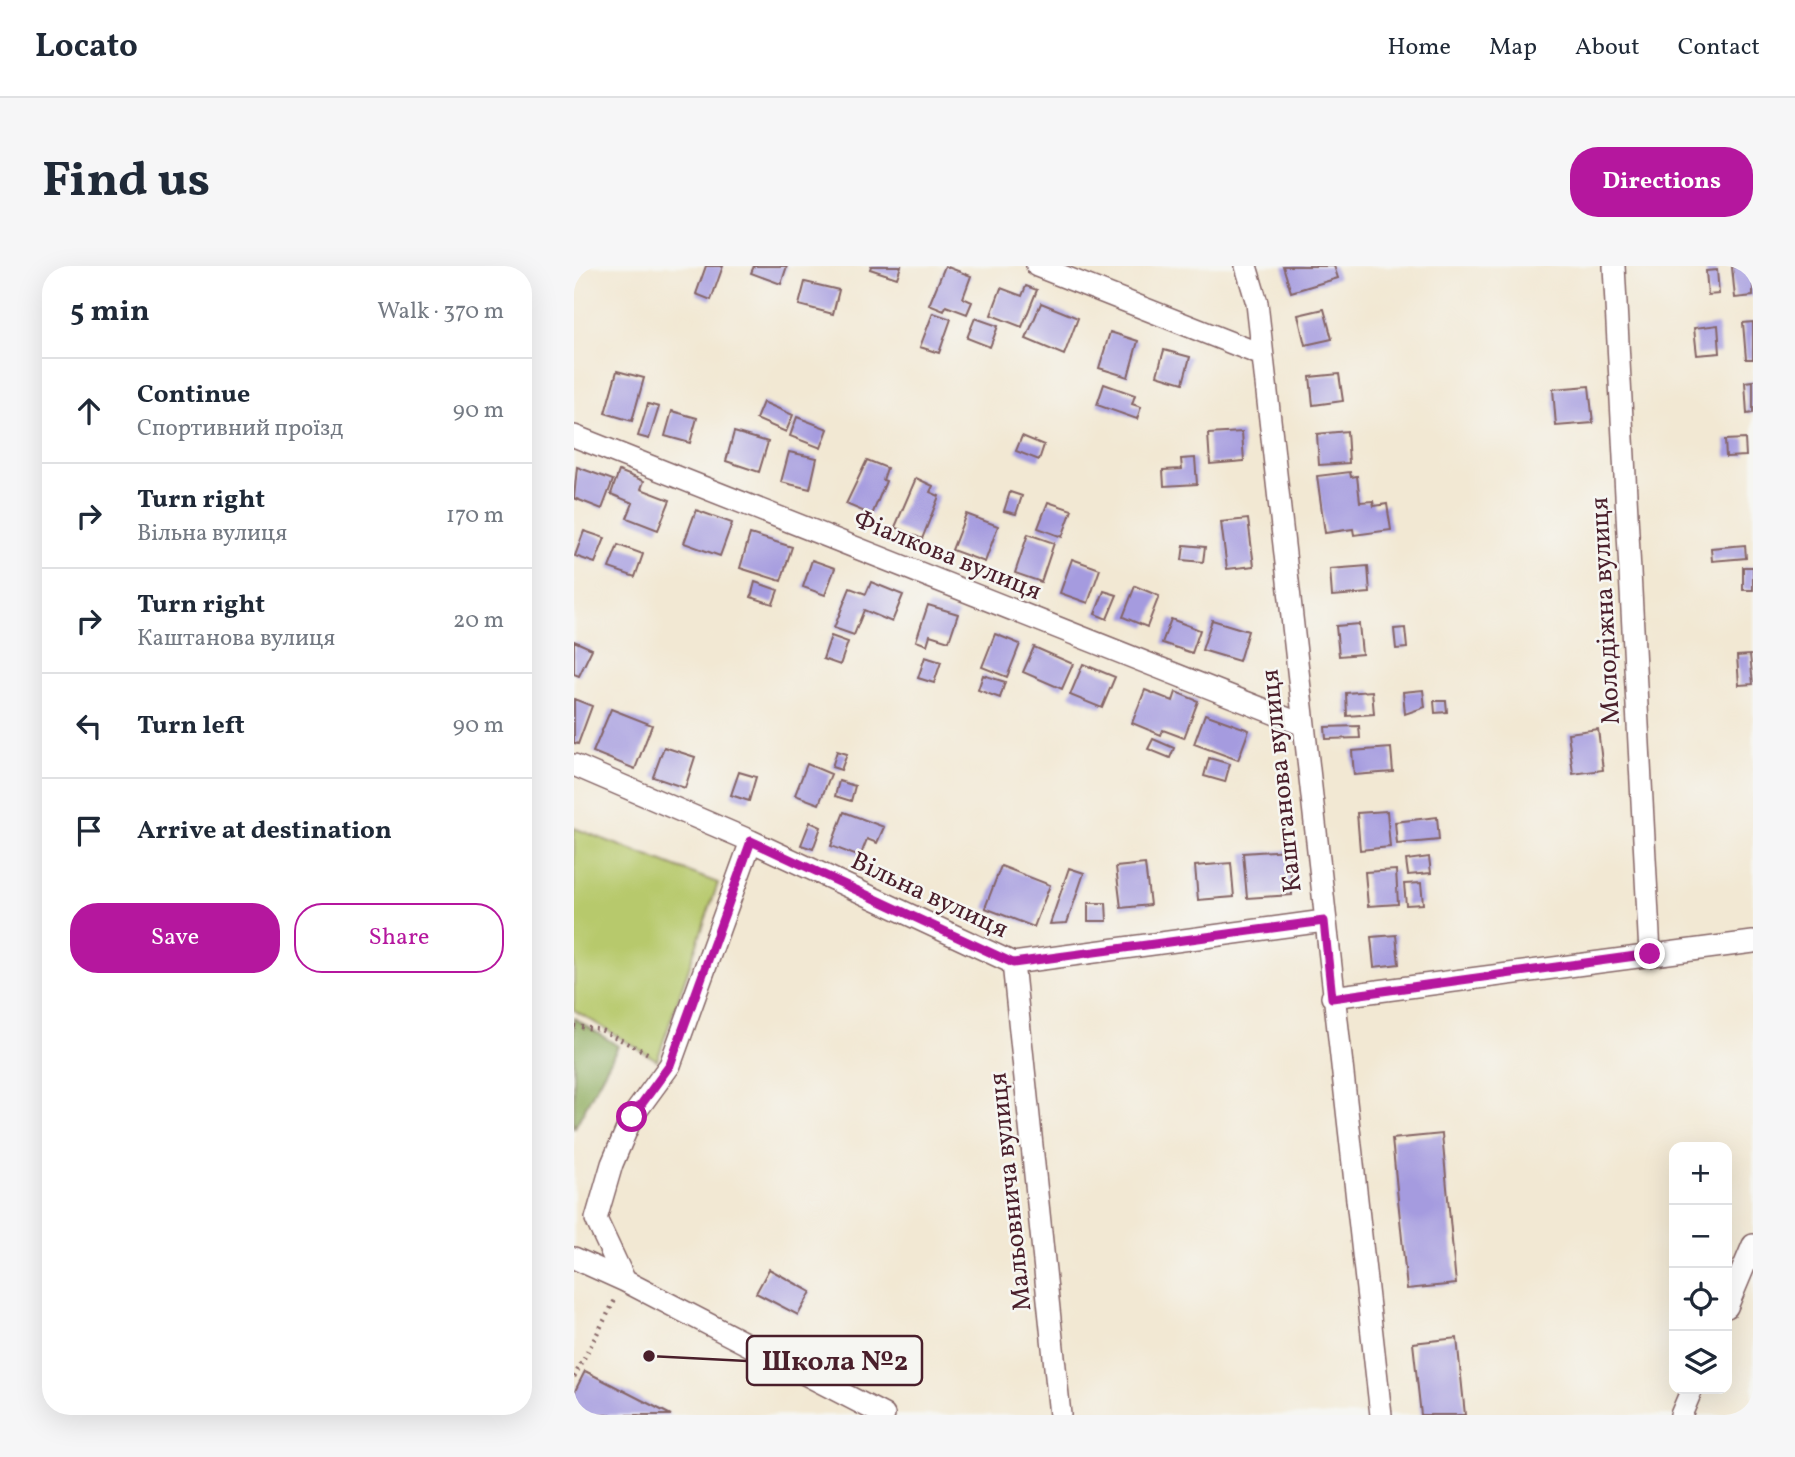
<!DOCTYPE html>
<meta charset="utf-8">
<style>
:root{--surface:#fff;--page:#f6f6f7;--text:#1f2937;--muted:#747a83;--line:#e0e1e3;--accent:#b5179e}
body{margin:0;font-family:Vollkorn,serif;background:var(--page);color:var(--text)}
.controls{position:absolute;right:21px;bottom:21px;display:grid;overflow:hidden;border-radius:14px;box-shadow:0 7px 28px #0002}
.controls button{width:63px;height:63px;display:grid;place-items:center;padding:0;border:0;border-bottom:2px solid var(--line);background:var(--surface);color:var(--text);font:35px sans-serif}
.stop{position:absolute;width:21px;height:21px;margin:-16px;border:5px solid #b5179e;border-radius:50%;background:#fff}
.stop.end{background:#b5179e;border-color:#fff;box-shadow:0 2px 7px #0008}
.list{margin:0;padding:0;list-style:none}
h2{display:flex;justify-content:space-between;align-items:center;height:91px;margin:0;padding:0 28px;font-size:30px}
h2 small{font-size:23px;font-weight:400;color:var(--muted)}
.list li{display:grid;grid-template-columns:46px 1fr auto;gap:21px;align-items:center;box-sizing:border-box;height:105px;padding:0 28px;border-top:2px solid var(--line)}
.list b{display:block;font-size:26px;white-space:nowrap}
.list p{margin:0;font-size:23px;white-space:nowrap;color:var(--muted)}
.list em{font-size:23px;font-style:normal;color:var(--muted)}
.actions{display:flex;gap:14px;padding:21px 28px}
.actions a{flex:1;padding:16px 0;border:2px solid var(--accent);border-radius:28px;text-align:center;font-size:24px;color:var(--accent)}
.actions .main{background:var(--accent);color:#fff}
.icon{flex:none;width:38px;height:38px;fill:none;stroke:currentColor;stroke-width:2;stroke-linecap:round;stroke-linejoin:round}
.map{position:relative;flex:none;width:1179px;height:1149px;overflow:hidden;border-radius:28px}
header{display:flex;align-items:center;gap:42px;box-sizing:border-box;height:98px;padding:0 35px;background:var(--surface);border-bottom:2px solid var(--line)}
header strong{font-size:33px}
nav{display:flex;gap:38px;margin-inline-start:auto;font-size:24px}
.intro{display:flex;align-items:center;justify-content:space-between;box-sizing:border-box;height:168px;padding:0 42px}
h1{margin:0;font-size:49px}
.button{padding:18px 32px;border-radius:28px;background:var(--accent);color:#fff;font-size:24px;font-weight:700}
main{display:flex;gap:42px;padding:0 42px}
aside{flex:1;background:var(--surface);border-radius:28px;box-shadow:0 7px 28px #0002}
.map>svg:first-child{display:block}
.green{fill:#b7c96c;stroke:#80744c;stroke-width:2}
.forest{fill:#91ad60;stroke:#6e6646;stroke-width:2}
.building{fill:#a59bdf}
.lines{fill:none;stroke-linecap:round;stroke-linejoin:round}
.minor-casing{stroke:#856566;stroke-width:24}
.path{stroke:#856566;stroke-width:4.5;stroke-dasharray:2 5;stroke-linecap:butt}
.minor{stroke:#fff;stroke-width:21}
.route{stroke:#b5179e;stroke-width:9}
.labels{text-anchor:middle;stroke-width:5;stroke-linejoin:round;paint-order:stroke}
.street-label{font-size:26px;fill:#4a1f2b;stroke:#f6f6f2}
.leader{fill:none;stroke:#4a1f2b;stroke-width:2.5}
.callout-dot{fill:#4a1f2b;stroke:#f6f6f2;stroke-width:2.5}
.callout{fill:#f6f6f2;stroke:#4a1f2b;stroke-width:2.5}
.callout-label{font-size:28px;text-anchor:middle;font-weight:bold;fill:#4a1f2b}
</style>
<header>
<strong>Locato</strong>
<nav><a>Home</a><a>Map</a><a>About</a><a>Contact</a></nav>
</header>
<div class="intro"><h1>Find us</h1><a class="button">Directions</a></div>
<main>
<aside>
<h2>5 min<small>Walk · 370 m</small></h2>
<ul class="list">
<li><svg class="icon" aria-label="ahead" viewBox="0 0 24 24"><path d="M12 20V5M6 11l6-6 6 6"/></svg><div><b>Continue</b><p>Спортивний проїзд</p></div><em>90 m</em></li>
<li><svg class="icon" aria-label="right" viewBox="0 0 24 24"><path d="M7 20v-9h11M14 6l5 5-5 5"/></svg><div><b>Turn right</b><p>Вільна вулиця</p></div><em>170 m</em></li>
<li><svg class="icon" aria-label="right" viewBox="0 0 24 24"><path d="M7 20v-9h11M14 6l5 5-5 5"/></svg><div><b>Turn right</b><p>Каштанова вулиця</p></div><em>20 m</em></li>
<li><svg class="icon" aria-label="left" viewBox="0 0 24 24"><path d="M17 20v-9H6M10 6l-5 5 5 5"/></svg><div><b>Turn left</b></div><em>90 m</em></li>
<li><svg class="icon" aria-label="arrive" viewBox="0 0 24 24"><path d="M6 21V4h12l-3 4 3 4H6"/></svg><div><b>Arrive at destination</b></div></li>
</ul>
<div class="actions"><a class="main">Save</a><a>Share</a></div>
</aside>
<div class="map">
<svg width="1179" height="1149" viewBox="0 0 1179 1149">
<rect width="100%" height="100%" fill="#f6f6f2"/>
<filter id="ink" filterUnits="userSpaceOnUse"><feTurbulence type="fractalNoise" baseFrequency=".0143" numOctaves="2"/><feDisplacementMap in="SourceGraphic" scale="14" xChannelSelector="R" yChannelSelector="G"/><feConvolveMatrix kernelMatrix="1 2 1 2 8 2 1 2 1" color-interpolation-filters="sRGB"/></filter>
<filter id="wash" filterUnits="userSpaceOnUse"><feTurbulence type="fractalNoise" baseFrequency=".00686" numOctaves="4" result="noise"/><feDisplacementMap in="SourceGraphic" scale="28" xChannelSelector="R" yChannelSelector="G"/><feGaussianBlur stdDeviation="1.57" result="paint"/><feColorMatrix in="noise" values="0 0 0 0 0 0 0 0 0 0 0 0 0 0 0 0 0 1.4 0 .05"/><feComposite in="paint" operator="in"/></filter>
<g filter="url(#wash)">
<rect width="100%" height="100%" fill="#f2e8d3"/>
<!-- green -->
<path class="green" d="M0,562L144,617L83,794L0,744Z"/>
<!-- forest -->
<path class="forest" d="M0,752L44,780L0,863Z"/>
<g id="blocks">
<!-- building -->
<path class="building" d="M132,0H149L137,34L122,28Z
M180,0H213L207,18L177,7Z
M297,0H327L323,12L296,3Z
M371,0L397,10L389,32L398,36L393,48L372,40L370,45L355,39Z
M709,0H760L764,12L717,26Z
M1165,0H1179V30L1161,32L1158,1Z
M1143,4L1145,28L1134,29L1132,5Z
M231,16L265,24L259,48L225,39Z
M452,20L463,24L448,61L417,49L427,22L448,30Z
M467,37L504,52L490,89L452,73Z
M750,43L758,73L731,79L724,49Z
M359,47L377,53L365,87L346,81Z
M401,52L424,60L416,81L393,72Z
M1179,56V93H1172L1169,57Z
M1144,59L1146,87L1123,89L1120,62Z
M536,66L564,75L554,111L525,102Z
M590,84L616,91L609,117L583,109Z
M43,105L70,112L58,155L31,147Z
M765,108L769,135L739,139L736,111Z
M1179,115V147L1173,148L1171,116Z
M530,118L561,129L558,138L567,141L563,153L523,139Z
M1015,120L1019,157L982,160L979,123Z
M189,136L219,149L212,166L182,153Z
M74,138L85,141L75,173L64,170Z
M98,145L123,152L116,177L91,170Z
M223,151L254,163L247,182L216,170Z
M773,165L775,197L745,199L743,168Z
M160,166L194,176L185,206L152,195Z
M668,166L670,195L636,198L634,168Z
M448,170L470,179L465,194L442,185Z
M1171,173L1172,190L1152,191L1151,174Z
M215,186L243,192L236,223L207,216Z
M621,192L623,218L590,220L589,204L608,203L607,193Z
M293,194L313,202L309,214L312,215L298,249L272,238Z
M3,201L39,214L28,243L0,232Z
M45,205L70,215L67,223L96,234L84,264L53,252L59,237L37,228Z
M776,206L777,211L783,210L786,236L799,235L800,240L813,238L817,264L780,269L779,263L751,267L743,210Z
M342,212L359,220L356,226L365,230L348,273L321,261Z
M436,226L448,230L442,248L430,245Z
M474,236L498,244L488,271L464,262Z
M122,244L158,257L146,290L110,277Z
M392,248L424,260L411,296L378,284Z
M674,253L680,300L653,303L647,256Z
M10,265L31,272L21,297L1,290Z
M176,268L218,281L207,315L166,302Z
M454,268L480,277L467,316L441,307Z
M44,279L69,288L61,311L35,302Z
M610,279L631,281L629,296L608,294Z
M1171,279L1172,292L1138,295L1137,282Z
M498,293L526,303L514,337L486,327Z
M238,294L261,302L251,329L229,321Z
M794,300L796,327L758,330L756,303Z
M1169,301H1179V324H1169Z
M181,316L204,324L199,338L177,331Z
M297,316L329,329L318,356L290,344L280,369L260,362L276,322L292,328Z
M561,320L585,330L573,361L549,351Z
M530,325L543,329L533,353L521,348Z
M354,339L384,348L375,375L356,369L353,379L342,375Z
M597,353L626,364L618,387L588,377Z
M638,354L674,365L665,395L628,384Z
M785,358L788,388L765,390L762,360Z
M831,362L833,382L822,383L820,363Z
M421,368L446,378L433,411L408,401Z
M257,370L274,376L266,399L249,393Z
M0,375L18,383L5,410L0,408Z
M460,381L499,398L488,423L449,406Z
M1176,389L1179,418L1165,419L1163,390Z
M351,391L367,396L360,417L344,412Z
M509,398L541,411L528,442L496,429Z
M409,409L431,416L426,432L404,424Z
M571,424L599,435L602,426L624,435L610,472L589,464L587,469L558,457Z
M849,424L851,441L831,448L829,426Z
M798,425L800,448L773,450L772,427Z
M0,433L18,440L4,478L0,477Z
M860,435H872L873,446L861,447Z
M37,443L78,459L61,503L19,486Z
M631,448L675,464L664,494L620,478Z
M785,460L786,472L752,473L751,461Z
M1024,463L1029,504L999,508L994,467Z
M579,473L600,482L596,492L574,483Z
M90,481L121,491L111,522L79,511Z
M817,482L819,506L780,509L778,485Z
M263,485L273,488L267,504L258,501Z
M635,492L656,498L651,516L630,510Z
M233,498L257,508L245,538L221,529Z
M165,506L182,511L175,535L157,529Z
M265,515L281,520L277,535L261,530Z
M813,545L816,581L786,584L783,547Z
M270,546L310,561L303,577L293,573L286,591L257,580Z
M863,551L865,574L823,578L821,556Z
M236,556L247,561L239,583L227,579Z
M715,584L718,629L673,632L669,587Z
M855,591L857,607L834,609L832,594Z
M657,597L660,631L624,634L621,600Z
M571,598L576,639L547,642L542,601Z
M427,600L476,619L460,661L411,642Z
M495,602L510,607L493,657L476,658Z
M822,604L824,638L794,640L791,606Z
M847,617L849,638L832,639L830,618Z
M514,637H532L533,655H514Z
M822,669L825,698L800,701L797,671Z
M868,868L882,1018L833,1023L818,873Z
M195,1003L237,1026L224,1049L182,1027Z
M883,1072L891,1149H847L839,1077Z
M11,1105L97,1149H0V1127Z"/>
</g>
</g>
<g filter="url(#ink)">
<use href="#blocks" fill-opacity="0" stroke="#856566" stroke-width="2"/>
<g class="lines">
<!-- minor casing -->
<g class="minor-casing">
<path id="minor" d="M463,0L688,89
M672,0L683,37L807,1149
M1040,0L1076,688
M0,170L727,458
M0,499L177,575L439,697L750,655
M439,697L486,1149
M758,731L1179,676
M0,992L51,1015L310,1149
M51,1015L22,953L38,898L58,851L96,799L177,575
M1153,1041L1179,979
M1107,1149L1118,1123"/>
</g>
<!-- path -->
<path class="path" d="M0,760L27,764L77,789
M0,1111L41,1034"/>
<!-- minor -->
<use href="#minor" class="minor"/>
</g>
</g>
<g class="lines" filter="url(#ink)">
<!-- route -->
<path class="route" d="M58,851L96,799L177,575L439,697L750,655L758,732L1076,688"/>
</g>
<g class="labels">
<!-- street labels -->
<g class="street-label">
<text transform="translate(374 288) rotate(22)" y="9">Фіалкова вулиця</text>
<text transform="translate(1030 345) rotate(-93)" y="9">Молодіжна вулиця</text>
<text transform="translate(706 515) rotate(-96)" y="9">Каштанова вулиця</text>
<text transform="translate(356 628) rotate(25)" y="9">Вільна вулиця</text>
<text transform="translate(435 926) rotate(-96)" y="9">Мальовнича вулиця</text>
</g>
</g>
<!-- callouts -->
<path class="leader" d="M75 1090L173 1095"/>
<circle class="callout-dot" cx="75" cy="1090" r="7"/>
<rect class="callout" x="173" y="1070" width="175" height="49" rx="7"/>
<g class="callout-label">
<text x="261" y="1104">Школа №2</text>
</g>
</svg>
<div class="controls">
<button>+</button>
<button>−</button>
<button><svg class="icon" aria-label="locate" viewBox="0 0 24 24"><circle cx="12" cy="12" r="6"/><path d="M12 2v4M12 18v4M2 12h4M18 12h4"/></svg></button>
<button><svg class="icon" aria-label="layers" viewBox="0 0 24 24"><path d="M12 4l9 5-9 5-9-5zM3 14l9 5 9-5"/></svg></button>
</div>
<div class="stop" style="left:58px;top:851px"></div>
<div class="stop end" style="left:1076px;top:688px"></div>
</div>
</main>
